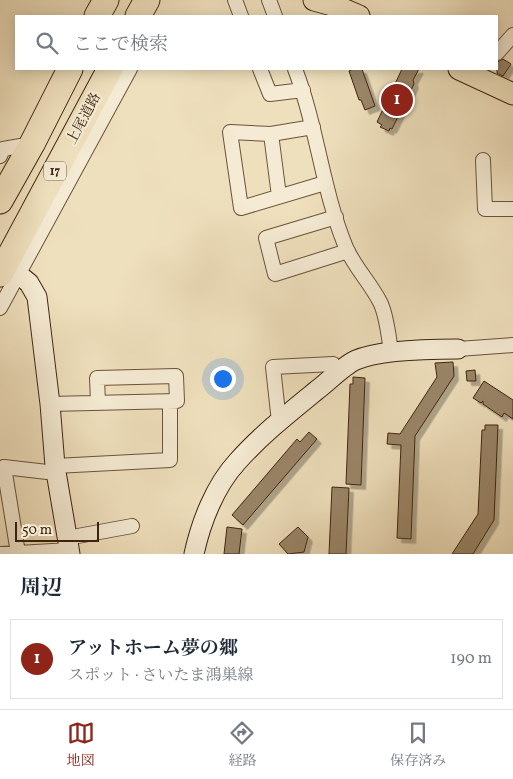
<!DOCTYPE html>
<html lang="ja">
<meta charset="utf-8">
<style>
:root{--surface:#fff;--page:#f2f2f3;--text:#1f2937;--muted:#747a83;--line:#e0e1e3;--accent:#8f2418}
body{margin:0;font-family:Vollkorn,"Noto Serif JP",serif;background:var(--page);color:var(--text)}
.scale{position:absolute;left:15px;bottom:12px;width:84px;box-sizing:border-box;padding-left:5px;border:2px solid #3e240f;border-top:0;font-size:14px;line-height:18px;white-space:nowrap;color:#3e240f;-webkit-text-stroke:4px #f5ebd4;paint-order:stroke}
.you{position:absolute;left:222px;top:378px;width:18px;height:18px;margin:-12px;border:4px solid #fff;border-radius:50%;background:#1a73e8;box-shadow:0 0 0 8px #1a73e833}
.badge{display:grid;place-items:center;width:32px;height:32px;border-radius:50%;background:var(--accent);color:#fff;font-size:16px;font-weight:700}
.pin{position:absolute;translate:-50% -50%;border:2px solid #fff;box-shadow:0 1px 5px #0006}
.list{margin:0;padding:0;list-style:none}
h2{display:flex;justify-content:space-between;align-items:center;height:65px;margin:0;padding:0 20px;font-size:21px}
h2 small{font-size:16px;font-weight:400;color:var(--muted)}
.list li{display:grid;grid-template-columns:32px 1fr auto;gap:15px;align-items:center;box-sizing:border-box;height:80px;margin:0 10px 10px;padding:0 10px;border:1px solid var(--line);border-radius:0px}
.list b{display:block;font-size:19px;white-space:nowrap}
.list p{margin:0;font-size:16px;white-space:nowrap;color:var(--muted)}
.list em{font-size:16px;font-style:normal;color:var(--muted)}
.icon{flex:none;width:28px;height:28px;fill:none;stroke:currentColor;stroke-width:2;stroke-linecap:round;stroke-linejoin:round}
.map{position:relative;flex:none;width:513px;height:554px;overflow:hidden}
.search{position:absolute;background:var(--surface);box-shadow:0 2px 12px #0003;left:15px;right:15px;top:15px;height:55px;display:flex;align-items:center;gap:12px;box-sizing:border-box;padding:0 18px;border-radius:0px;color:var(--muted);font-size:19px}
.sheet{height:155px;background:var(--surface)}
nav{display:flex;justify-content:space-around;align-items:center;box-sizing:border-box;height:70px;border-top:1px solid var(--line);background:var(--surface);font-size:14px;color:var(--muted)}
nav a{display:grid;justify-items:center;gap:2px}
nav .on{color:var(--accent)}
.map>svg:first-child{display:block}
.building{fill:#9a8669;stroke:#3e240f;filter:url(#shadow)}
.lines{fill:none;stroke-linecap:round;stroke-linejoin:round}
.street-casing{stroke:#6a533a;stroke-width:16}
.secondary-casing{stroke:#3e240f;stroke-width:21}
.primary-casing{stroke:#3e240f;stroke-width:23}
.highway-casing{stroke:#3e240f;stroke-width:27}
.street{stroke:#f5ebd4;stroke-width:14}
.secondary{stroke:#f5ebd4;stroke-width:19}
.primary{stroke:#efe0bd;stroke-width:21}
.highway{stroke:#efe0bd;stroke-width:25}
.labels{text-anchor:middle;stroke-width:4.5;stroke-linejoin:round;paint-order:stroke}
.shield{fill:#f5ebd4;stroke:#75604a;stroke-width:1}
.shield-label{font-size:12px;font-weight:bold;fill:#3e240f}
.street-label{font-size:14px;fill:#3e240f;stroke:#f5ebd4}
</style>
<div class="map">
<svg width="513" height="554" viewBox="0 0 513 554">
<defs>
<filter id="shadow"><feDropShadow dx="4.5" dy="4.5" stdDeviation="0" flood-color="#0004"/></filter>
</defs>
<rect width="100%" height="100%" fill="#efe0bd"/>
<filter id="stains"><feTurbulence type="fractalNoise" baseFrequency=".004" numOctaves="4"/><feColorMatrix values="0 0 0 0 .2 0 0 0 0 .09 0 0 0 0 .02 0 0 0 .5 -.17"/></filter>
<radialGradient id="worn" r=".72"><stop offset=".6" stop-color="#630" stop-opacity="0"/><stop offset="1" stop-color="#630" stop-opacity=".3"/></radialGradient>
<!-- building -->
<path class="building" d="M503,59L511,64L503,76L497,73V62Z
M353,69H362L375,106L365,110L361,100H359L349,71Z
M402,69H419L413,80L414,84L392,129L390,128L389,131L380,127L382,125L377,122Z
M453,362L454,376L415,436L411,539L397,538L401,445L387,444L388,433L400,434L437,377L435,363Z
M475,370L476,381H467L466,371Z
M353,377L365,378L361,485L346,484L350,384H353Z
M484,381L513,400V419L504,413L502,417L483,404V401L481,403L473,398Z
M485,425H498L494,520L473,554H452L478,514L482,430H485Z
M309,432L317,439L243,525L232,515L297,439L300,442Z
M332,487L349,488L346,554H329Z
M227,527L242,529L239,554H224Z
M298,527L308,537L304,552L288,554L279,544Z"/>
<g class="lines">
<!-- street casing -->
<g class="street-casing">
<path id="street" d="M235,0L241,16
M269,0L275,16
M497,53L513,35
M260,69L270,94L303,90
M295,69C317,126 322,188 345,245C353,266 371,283 381,304C387,318 389,337 391,353
M118,91L130,69
M313,127L271,134L230,132L241,208L325,183
M271,134L279,196
M0,156L3,149L32,144
M483,160L485,209H513
M336,217L266,238L275,274L348,251
M0,308L118,91L106,76
M458,349L513,345
M50,404L177,401L176,376L97,378L98,403
M279,422L273,367L333,364L339,373
M55,466L170,460V401
M67,538L132,526
M18,553L4,467L56,473
M0,554L70,550"/>
</g>
<!-- secondary casing -->
<g class="secondary-casing">
<path id="secondary" d="M18,274L29,283L37,297L50,404L55,466L70,554
M194,554C201,522 215,486 237,462C261,435 290,412 317,390C328,382 344,365 356,360C379,350 432,349 458,349"/>
</g>
<!-- primary casing -->
<g class="primary-casing">
<path id="primary" d="M314,0L336,6L359,16
M459,69L513,94"/>
</g>
<!-- highway casing -->
<g class="highway-casing">
<path id="highway" d="M97,16L106,0
M138,16L147,0
M0,201L32,144L70,69
M0,274L110,69"/>
</g>
<!-- street -->
<use href="#street" class="street"/>
<!-- secondary -->
<use href="#secondary" class="secondary"/>
<!-- primary -->
<use href="#primary" class="primary"/>
<!-- highway -->
<use href="#highway" class="highway"/>
</g>
<g class="labels">
<!-- shield labels -->
<rect class="shield" x="44" y="161.5" width="22" height="19" rx="4"/>
<g class="shield-label">
<text x="55" y="175">17</text>
</g>
<!-- street labels -->
<g class="street-label">
<text transform="translate(83 118) rotate(-62)" y="5">上尾道路</text>
</g>
</g>
<rect width="100%" height="100%" filter="url(#stains)"/>
<rect width="100%" height="100%" fill="url(#worn)"/>
</svg>
<div class="scale">50 m</div>
<div class="you"></div>
<div class="pin badge" style="left:397px;top:100px">1</div>
<div class="search"><svg class="icon" aria-label="search" viewBox="0 0 24 24"><circle cx="10" cy="10" r="6"/><path d="M15 15l6 6"/></svg>ここで検索</div>
</div>
<section class="sheet">
<h2>周辺<small></small></h2>
<ul class="list">
<li><span class="badge">1</span><div><b>アットホーム夢の郷</b><p>スポット · さいたま鴻巣線</p></div><em>190 m</em></li>
</ul>
</section>
<nav>
<a class="on"><svg class="icon" aria-label="map" viewBox="0 0 24 24"><path d="M3 6l6-2 6 2 6-2v14l-6 2-6-2-6 2zM9 4v14M15 6v14"/></svg>地図</a>
<a><svg class="icon" aria-label="directions" viewBox="0 0 24 24"><path d="M12 3l9 9-9 9-9-9zM9 14v-3h6M13 9l2 2-2 2"/></svg>経路</a>
<a><svg class="icon" aria-label="saved" viewBox="0 0 24 24"><path d="M7 4h10v16l-5-4-5 4z"/></svg>保存済み</a>
</nav>
